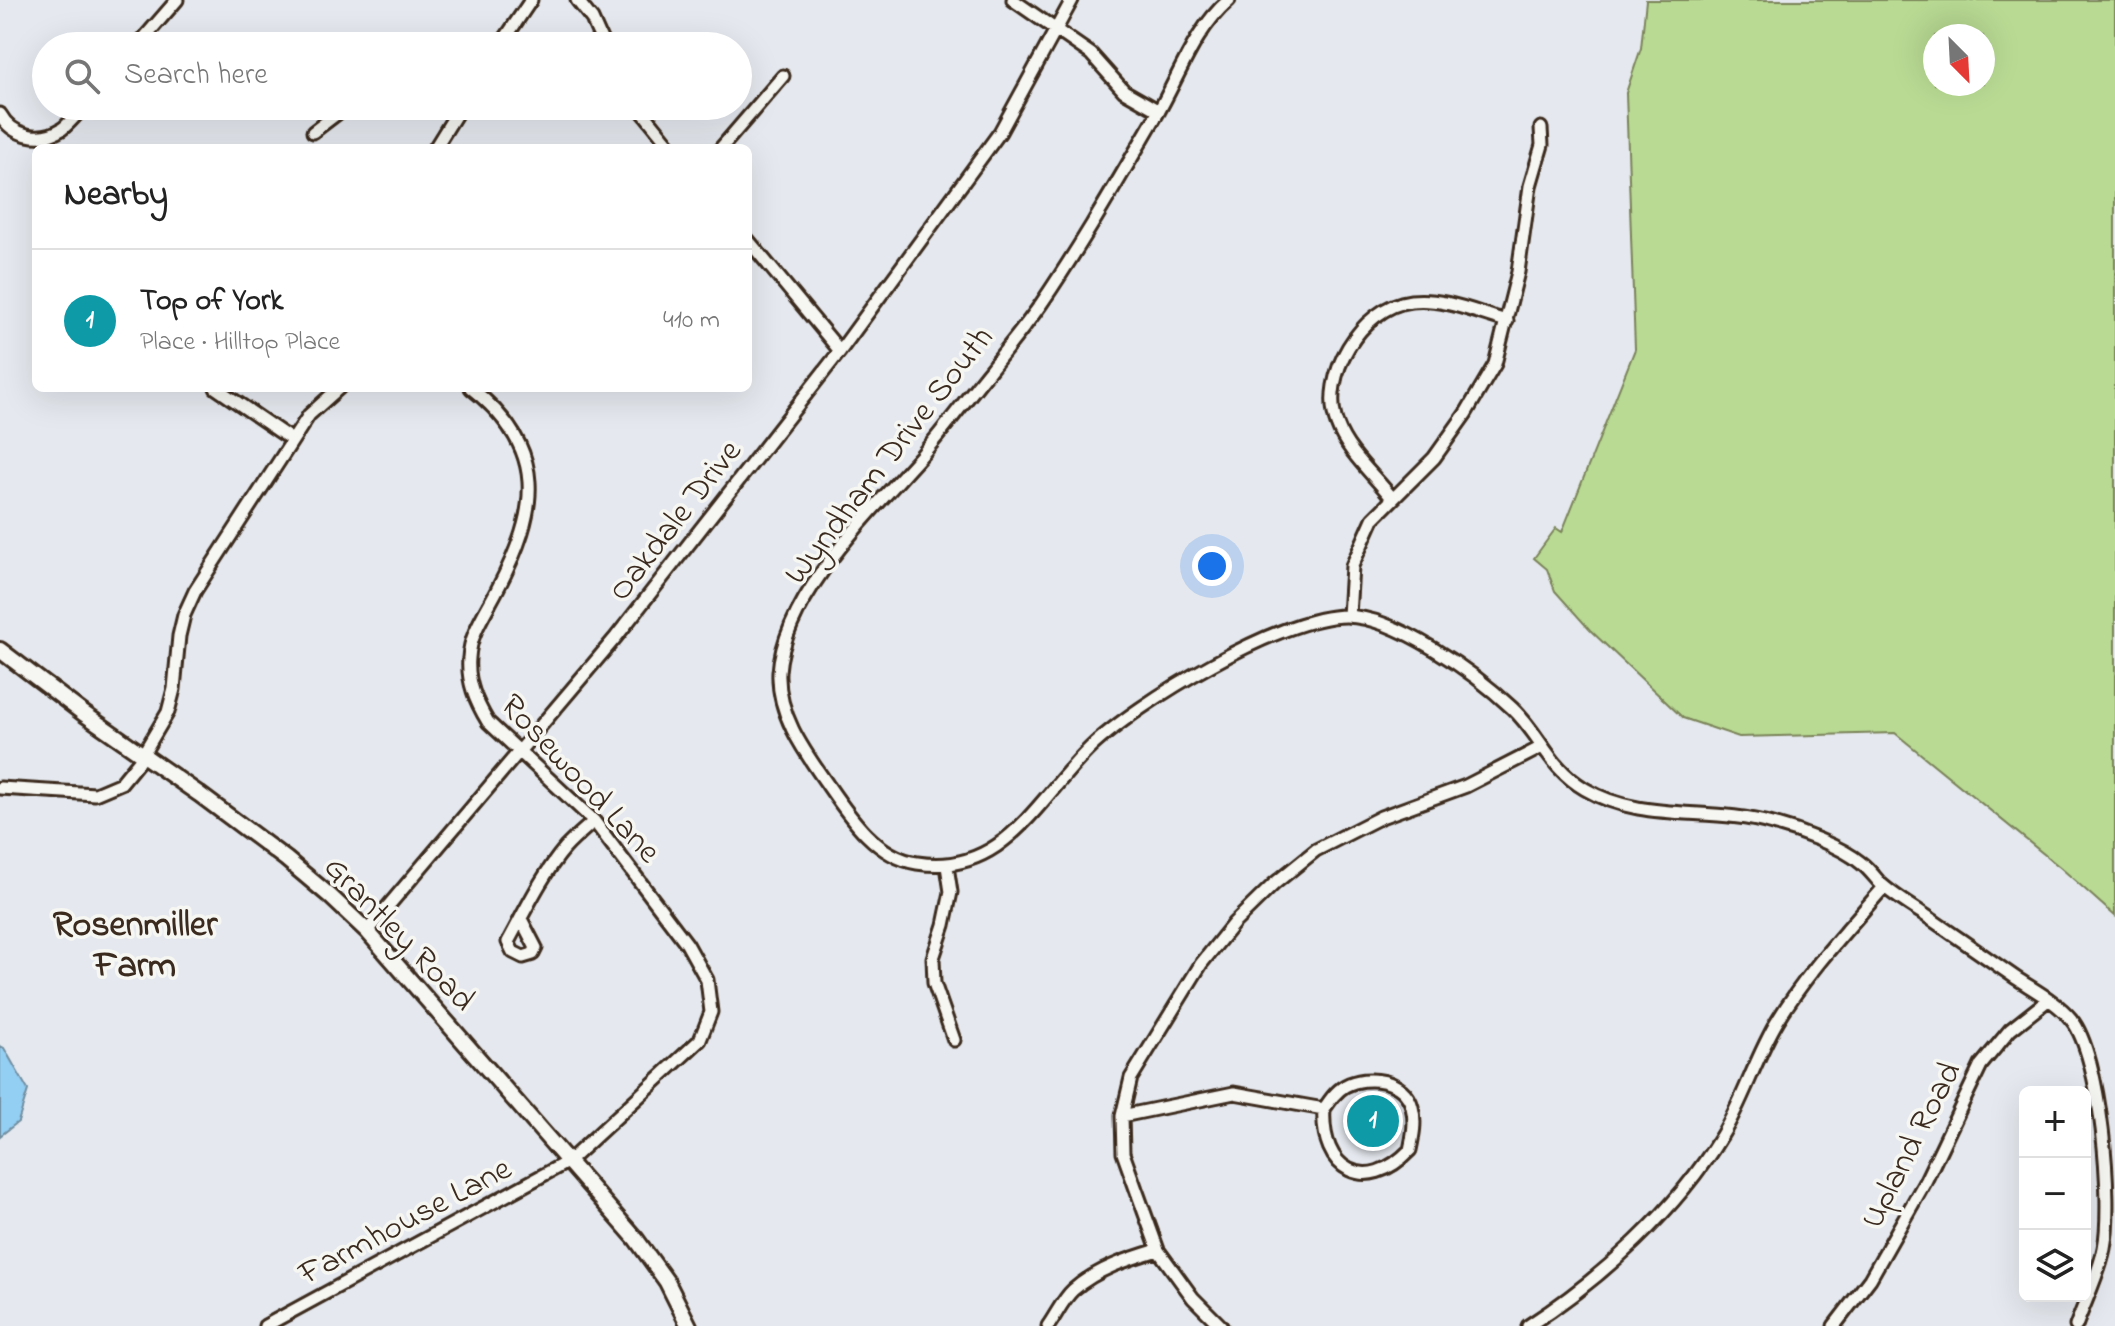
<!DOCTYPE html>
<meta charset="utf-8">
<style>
:root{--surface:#fff;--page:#f2f2f2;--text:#222;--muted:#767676;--line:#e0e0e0;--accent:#d1495b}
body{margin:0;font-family:"Indie Flower",sans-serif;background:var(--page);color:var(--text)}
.controls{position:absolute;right:24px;bottom:24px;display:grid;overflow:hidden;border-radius:12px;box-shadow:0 8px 32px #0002}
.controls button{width:72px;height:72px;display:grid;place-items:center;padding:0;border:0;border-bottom:2px solid var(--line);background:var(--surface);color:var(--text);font:40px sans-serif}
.compass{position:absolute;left:1923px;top:24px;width:72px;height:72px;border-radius:50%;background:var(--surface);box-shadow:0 8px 32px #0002;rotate:156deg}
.you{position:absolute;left:1212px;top:566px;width:28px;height:28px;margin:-20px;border:6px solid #fff;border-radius:50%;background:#1a73e8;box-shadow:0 0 0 12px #1a73e833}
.badge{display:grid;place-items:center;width:52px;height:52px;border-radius:50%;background:var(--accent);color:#fff;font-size:26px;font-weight:700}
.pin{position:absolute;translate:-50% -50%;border:4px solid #fff;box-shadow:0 2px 8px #0006}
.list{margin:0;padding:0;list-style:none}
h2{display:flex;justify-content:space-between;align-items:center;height:104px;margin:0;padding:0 32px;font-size:34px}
h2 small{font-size:26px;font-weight:400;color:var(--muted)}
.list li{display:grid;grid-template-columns:52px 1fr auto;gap:24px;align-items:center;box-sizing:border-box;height:144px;padding:0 32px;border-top:2px solid var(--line)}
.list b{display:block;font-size:30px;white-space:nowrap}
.list p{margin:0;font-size:26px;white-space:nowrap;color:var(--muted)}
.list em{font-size:26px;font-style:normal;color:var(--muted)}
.icon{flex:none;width:44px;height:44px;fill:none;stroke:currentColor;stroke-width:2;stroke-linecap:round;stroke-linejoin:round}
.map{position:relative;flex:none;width:2115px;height:1326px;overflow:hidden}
.search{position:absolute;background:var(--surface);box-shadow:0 8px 32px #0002;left:32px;top:32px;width:720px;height:88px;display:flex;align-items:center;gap:20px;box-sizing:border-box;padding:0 28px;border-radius:44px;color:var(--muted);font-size:30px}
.panel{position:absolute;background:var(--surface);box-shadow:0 8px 32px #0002;left:32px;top:144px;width:720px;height:248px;border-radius:12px}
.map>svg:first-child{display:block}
.green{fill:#b8da93;stroke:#7a8258;stroke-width:2;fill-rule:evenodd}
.water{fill:#93cef3;stroke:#708c9e;stroke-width:2}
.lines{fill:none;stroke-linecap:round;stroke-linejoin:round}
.minor-casing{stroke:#3b2a1e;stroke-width:17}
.tertiary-casing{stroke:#3b2a1e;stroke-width:20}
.minor{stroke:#f6f6f2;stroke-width:11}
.tertiary{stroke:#f6f6f2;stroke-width:14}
.labels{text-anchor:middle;stroke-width:7;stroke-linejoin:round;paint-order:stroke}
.street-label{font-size:34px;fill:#3b2a1e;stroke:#f6f6f2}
.neighbourhood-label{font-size:36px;font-weight:bold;fill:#3b2a1e;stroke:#f6f6f2}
</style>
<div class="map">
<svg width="2115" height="1326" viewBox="0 0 2115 1326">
<rect width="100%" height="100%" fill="#e5e9ef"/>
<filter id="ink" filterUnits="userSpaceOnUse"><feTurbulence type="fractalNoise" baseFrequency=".0125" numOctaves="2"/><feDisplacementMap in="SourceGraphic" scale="16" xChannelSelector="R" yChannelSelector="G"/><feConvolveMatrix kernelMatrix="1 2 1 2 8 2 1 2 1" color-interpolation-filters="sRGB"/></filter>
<g filter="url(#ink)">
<!-- green -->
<path class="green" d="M1646,0H2115V916L2061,868L1895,733L1739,737L1683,718L1590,630L1555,591L1547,569L1534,558L1556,528L1562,532L1635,349L1626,93L1641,48ZM1935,36H1983V84H1935Z"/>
<!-- water -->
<path class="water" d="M0,1046L4,1048L28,1090L18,1122L0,1136Z"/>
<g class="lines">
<!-- minor casing -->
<g class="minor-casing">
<path id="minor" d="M577,0L592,19L604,46
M1013,0L1091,54L1124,91L1159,111
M1229,0C1194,30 1179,77 1156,116C1119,179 1082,244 1041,304C1025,327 1007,348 990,370C967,398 945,428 921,456C872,511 784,596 779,672C777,714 804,751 827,784C849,816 876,857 917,863C1004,877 1038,798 1091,747C1139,702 1280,616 1346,616C1397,617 1475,673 1512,708C1541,735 1548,767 1585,789C1642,823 1711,806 1773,824C1799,831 1841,846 1861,863C1868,868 1874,876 1880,883C1893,895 1910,905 1925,915C1955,936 1986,957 2016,978C2034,990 2057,1002 2071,1019C2101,1055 2113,1202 2104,1248C2099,1274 2085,1301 2076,1326
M137,46L177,0
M500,46L531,0
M638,106L672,148
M0,114C12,136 40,143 62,129C70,123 77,114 84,106
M313,132L347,106
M435,148L461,106
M721,148L783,76
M748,240L840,351
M216,388L292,440
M1392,498C1374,475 1347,452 1337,424C1319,377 1361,307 1411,301C1443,297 1477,313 1507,321
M1349,616L1352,566L1373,519L1434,458L1466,413L1495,364L1518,272L1530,186L1542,145L1541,128
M0,788L95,794L121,783L139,761L168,712L174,689L179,636L184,615L195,591L309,415L339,388
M947,866L951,892L944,925L933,958L934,983L954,1040
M521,919L536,948L533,954L523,957L513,952L508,942C525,911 542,875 565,848C574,838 584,830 594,821
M367,931L616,637L840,351L1000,132L1072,0
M1122,1116L1234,1093L1324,1109C1320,1170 1366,1196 1410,1150C1413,1136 1416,1122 1412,1107C1405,1079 1367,1074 1345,1086C1336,1091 1330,1100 1324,1109
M265,1326L569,1161L700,1040L711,1012L707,980L687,944L594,821L488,722C476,702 467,682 469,658C470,633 486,612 497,590C539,510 549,449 471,388
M1048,1326C1056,1315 1063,1299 1073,1290C1097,1269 1128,1259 1158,1250
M1221,1326L1193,1298L1158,1250L1137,1192L1123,1153L1122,1116L1131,1078L1201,964L1234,923L1274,884L1316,850L1381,817L1466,786L1540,748
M1528,1326C1601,1279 1677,1210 1722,1135C1744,1099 1756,1056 1778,1020C1808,971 1847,930 1884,887
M1834,1326L1870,1279L1925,1182L1981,1065L2010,1030L2048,1000"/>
</g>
<!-- tertiary casing -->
<g class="tertiary-casing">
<path id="tertiary" d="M0,650L83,713L199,794L286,859L330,896L367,931L636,1239L667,1282L689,1326"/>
</g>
<!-- minor -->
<use href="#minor" class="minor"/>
<!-- tertiary -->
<use href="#tertiary" class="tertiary"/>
</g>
</g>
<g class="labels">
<!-- street labels -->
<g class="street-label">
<text transform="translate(887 454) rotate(-52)" y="12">Wyndham Drive South</text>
<text transform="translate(673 519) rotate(-52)" y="12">Oakdale Drive</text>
<text transform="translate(582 777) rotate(47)" y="12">Rosewood Lane</text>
<text transform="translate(401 932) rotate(46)" y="12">Grantley Road</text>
<text transform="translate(1909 1144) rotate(-63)" y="12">Upland Road</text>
<text transform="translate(404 1219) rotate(-28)" y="12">Farmhouse Lane</text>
</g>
<!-- neighbourhood labels -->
<g class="neighbourhood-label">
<text x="135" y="935">Rosenmiller<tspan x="135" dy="41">Farm</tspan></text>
</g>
</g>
</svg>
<div class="controls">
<button>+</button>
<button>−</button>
<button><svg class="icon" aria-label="layers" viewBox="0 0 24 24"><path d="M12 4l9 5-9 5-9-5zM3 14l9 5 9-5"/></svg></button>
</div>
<svg class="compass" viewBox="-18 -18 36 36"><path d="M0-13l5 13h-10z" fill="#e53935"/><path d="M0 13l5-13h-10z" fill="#767676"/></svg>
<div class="you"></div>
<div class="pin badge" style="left:1373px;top:1121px;background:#0f9aa8">1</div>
<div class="search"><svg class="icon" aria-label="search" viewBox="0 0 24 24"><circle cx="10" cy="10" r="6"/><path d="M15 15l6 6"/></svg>Search here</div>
<section class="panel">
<h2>Nearby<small></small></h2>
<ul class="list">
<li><span class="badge" style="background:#0f9aa8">1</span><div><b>Top of York</b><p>Place · Hilltop Place</p></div><em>410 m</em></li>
</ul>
</section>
</div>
